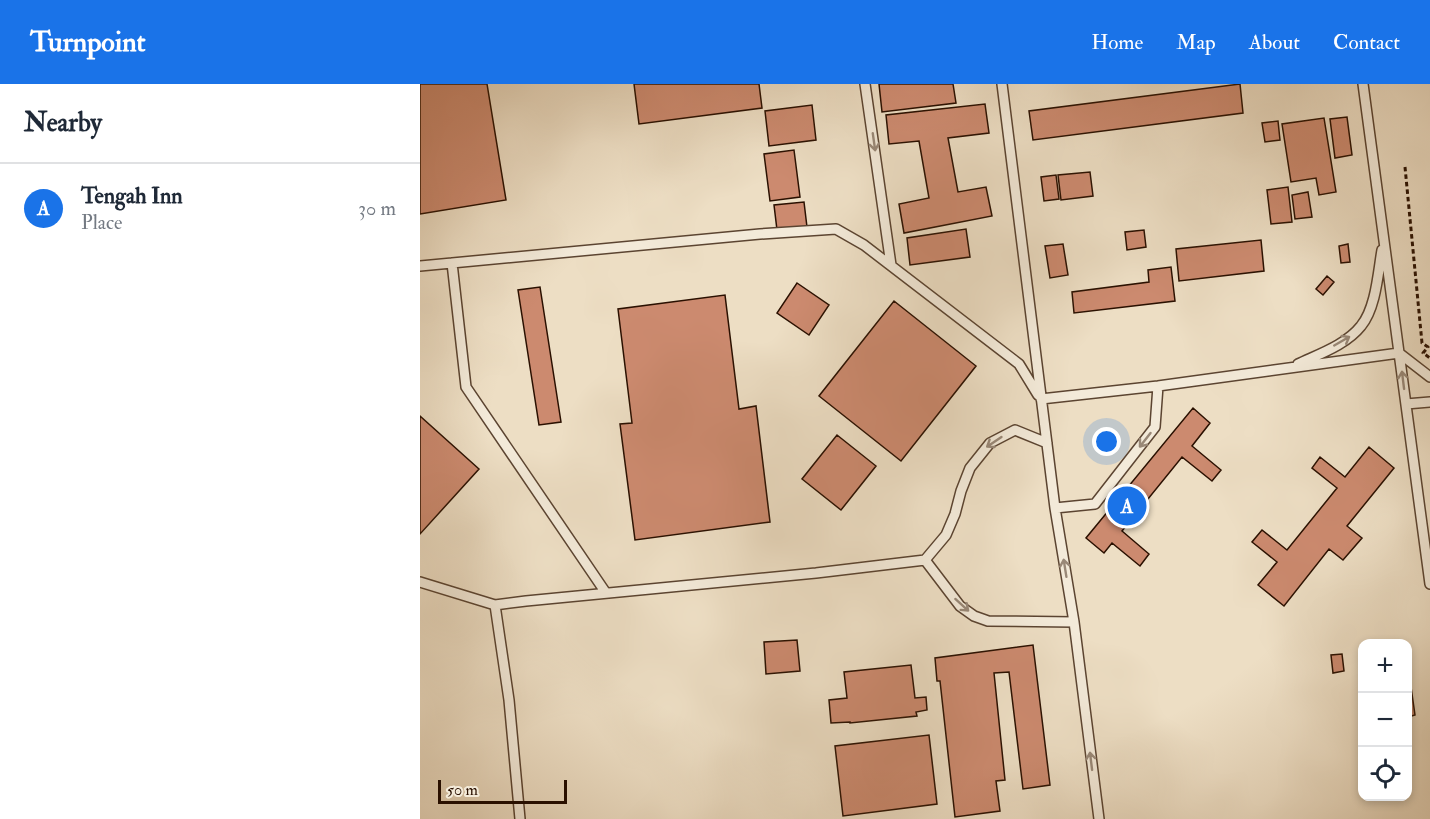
<!DOCTYPE html>
<meta charset="utf-8">
<style>
:root{--surface:#fff;--page:#f2f2f3;--text:#1f2937;--muted:#747a83;--line:#e0e1e3;--accent:#1a73e8}
body{margin:0;font-family:"IM FELL Double Pica",serif;background:var(--page);color:var(--text)}
.controls{position:absolute;right:18px;bottom:18px;display:grid;overflow:hidden;border-radius:12px;box-shadow:0 3px 9px #0003}
.controls button{width:54px;height:54px;display:grid;place-items:center;padding:0;border:0;border-bottom:2px solid var(--line);background:var(--surface);color:var(--text);font:30px sans-serif}
.scale{position:absolute;left:18px;bottom:15px;width:129px;box-sizing:border-box;padding-left:6px;border:3px solid #2a1000;border-top:0;font-size:16px;line-height:21px;white-space:nowrap;color:#2a1000;-webkit-text-stroke:4px #f3ead9;paint-order:stroke}
.you{position:absolute;left:687px;top:358px;width:21px;height:21px;margin:-15px;border:4px solid #fff;border-radius:50%;background:#1a73e8;box-shadow:0 0 0 9px #1a73e833}
.badge{display:grid;place-items:center;width:39px;height:39px;border-radius:50%;background:var(--accent);color:#fff;font-size:20px;font-weight:700}
.pin{position:absolute;translate:-50% -50%;border:3px solid #fff;box-shadow:0 2px 6px #0006}
.list{margin:0;padding:0;list-style:none}
h2{display:flex;justify-content:space-between;align-items:center;height:78px;margin:0;padding:0 24px;font-size:26px}
h2 small{font-size:20px;font-weight:400;color:var(--muted)}
.list li{display:grid;grid-template-columns:39px 1fr auto;gap:18px;align-items:center;box-sizing:border-box;height:90px;padding:0 24px;border-top:2px solid var(--line)}
.list b{display:block;font-size:22px;white-space:nowrap}
.list p{margin:0;font-size:20px;white-space:nowrap;color:var(--muted)}
.list em{font-size:20px;font-style:normal;color:var(--muted)}
.icon{flex:none;width:33px;height:33px;fill:none;stroke:currentColor;stroke-width:2;stroke-linecap:round;stroke-linejoin:round}
.map{position:relative;flex:none;width:1010px;height:735px;overflow:hidden}
header{display:flex;align-items:center;gap:36px;box-sizing:border-box;height:84px;padding:0 30px;background:var(--accent);color:#fff}
header strong{font-size:28px}
nav{display:flex;gap:33px;margin-inline-start:auto;font-size:21px}
main{display:flex}
aside{flex:1;background:var(--surface)}
.map>svg:first-child{display:block}
.building{fill:#cc8a6f;stroke:#2a1000;stroke-width:1.5}
.lines{fill:none;stroke-linecap:round;stroke-linejoin:round}
.service-casing{stroke:#5b4431;stroke-width:12}
.path{stroke:#2a1000;stroke-width:3;stroke-dasharray:4.5 3;stroke-linecap:butt}
.service{stroke:#f3ead9;stroke-width:9}
.oneway{stroke:#987}
</style>
<header>
<strong>Turnpoint</strong>
<nav><a>Home</a><a>Map</a><a>About</a><a>Contact</a></nav>
</header>
<main>
<aside>
<h2>Nearby<small></small></h2>
<ul class="list">
<li><span class="badge">A</span><div><b>Tengah Inn</b><p>Place</p></div><em>30 m</em></li>
</ul>
</aside>
<div class="map">
<svg width="1010" height="735" viewBox="0 0 1010 735">
<rect width="100%" height="100%" fill="#eddec4"/>
<filter id="stains"><feTurbulence type="fractalNoise" baseFrequency=".00333" numOctaves="4"/><feColorMatrix values="0 0 0 0 .2 0 0 0 0 .09 0 0 0 0 .02 0 0 0 .5 -.17"/></filter>
<radialGradient id="worn" r=".72"><stop offset=".6" stop-color="#630" stop-opacity="0"/><stop offset="1" stop-color="#630" stop-opacity=".3"/></radialGradient>
<!-- building -->
<path class="building" d="M0,0H67L86,116L0,130Z
M214,0H339L342,24L219,40Z
M459,0H533L536,19L462,28Z
M820,0L823,29L613,56L609,27Z
M565,20L569,49L528,54L538,108L566,103L572,132L484,149L479,120L509,114L499,57L469,60L466,31Z
M392,21L396,56L349,62L345,27Z
M927,33L932,71L915,74L910,35Z
M904,34L916,108L899,111L896,94L871,98L862,40Z
M858,37L860,56L845,58L842,39Z
M374,66L380,113L350,117L344,70Z
M670,88L673,112L641,116L638,91Z
M636,91L639,115L624,117L621,93Z
M868,103L872,138L851,140L847,106Z
M888,108L892,133L875,135L872,111Z
M384,118L387,143L357,146L354,121Z
M546,145L550,173L490,181L487,154Z
M724,146L726,163L707,166L705,148Z
M841,156L844,187L759,197L756,165Z
M643,160L648,191L630,194L625,162Z
M928,160L930,178L921,179L919,162Z
M751,183L755,217L654,229L652,208L729,198L728,186Z
M907,192L914,198L903,211L896,205Z
M377,199L409,221L389,251L357,229Z
M120,203L141,338L119,341L98,206Z
M305,211L319,325L336,322L350,438L215,456L200,340L212,339L198,225Z
M474,217L556,282L481,377L399,312Z
M773,324L790,339L772,362L801,386L792,397L762,373L702,447L729,470L720,482L692,459L684,469L666,454Z
M0,332L59,385L0,450Z
M417,351L456,382L421,426L382,395Z
M949,363L974,384L927,442L942,454L923,476L909,465L864,522L838,501L857,478L832,458L842,446L867,466L917,404L892,384L900,373L925,393Z
M377,556L380,587L346,590L344,558Z
M613,561L630,701L603,705L589,588L574,589L585,696L576,697L580,727L535,733L520,597H517L515,574Z
M922,570L924,587L913,589L911,571Z
M491,581L495,614L506,613L507,626L496,628L497,632L430,639V638L411,639L409,616L427,614L424,588Z
M991,603L995,631L988,633V604Z
M509,651L517,720L423,732L415,662Z"/>
<g class="lines">
<!-- service casing -->
<g class="service-casing">
<path id="service" d="M445,0L471,181
M582,0L635,424L654,538L679,735
M943,0L1010,500
M32,179L46,303L186,509
M0,182L340,150L416,145L444,161L599,280L618,311
M878,280C899,270 926,261 941,242C956,224 958,189 962,166
M621,315L738,302L979,269L1010,293
M986,320L1010,318
M635,424L675,420L735,343L738,302
M505,476L540,522L554,532L568,537L654,538
M0,498L75,521L106,517L396,489L505,476L526,451L535,430L541,407L550,384L570,359L595,346L627,359
M75,521L89,616L100,735"/>
</g>
<!-- path -->
<path class="path" d="M985,83L1002,259L1008,263L1003,269L1010,274"/>
<!-- service -->
<use href="#service" class="service"/>
</g>
<!-- one-way arrows -->
<defs><path id="oneway-shaft" d="M-6 0H5M1.5-3L5.5 0L1.5 3" fill="none" stroke-width="1.6" stroke-linecap="round" stroke-linejoin="round" transform="scale(1.5)"/></defs>
<g class="oneway">
<use href="#oneway-shaft" transform="translate(454 58) rotate(82)"/>
<use href="#oneway-shaft" transform="translate(922 257) rotate(-30)"/>
<use href="#oneway-shaft" transform="translate(983 296) rotate(-97)"/>
<use href="#oneway-shaft" transform="translate(725 356) rotate(128)"/>
<use href="#oneway-shaft" transform="translate(574 358) rotate(146)"/>
<use href="#oneway-shaft" transform="translate(645 484) rotate(-99)"/>
<use href="#oneway-shaft" transform="translate(542 521) rotate(42)"/>
<use href="#oneway-shaft" transform="translate(671 677) rotate(-97)"/>
</g>
<rect width="100%" height="100%" filter="url(#stains)"/>
<rect width="100%" height="100%" fill="url(#worn)"/>
</svg>
<div class="controls">
<button>+</button>
<button>−</button>
<button><svg class="icon" aria-label="locate" viewBox="0 0 24 24"><circle cx="12" cy="12" r="6"/><path d="M12 2v4M12 18v4M2 12h4M18 12h4"/></svg></button>
</div>
<div class="scale">50 m</div>
<div class="you"></div>
<div class="pin badge" style="left:707px;top:422px">A</div>
</div>
</main>
